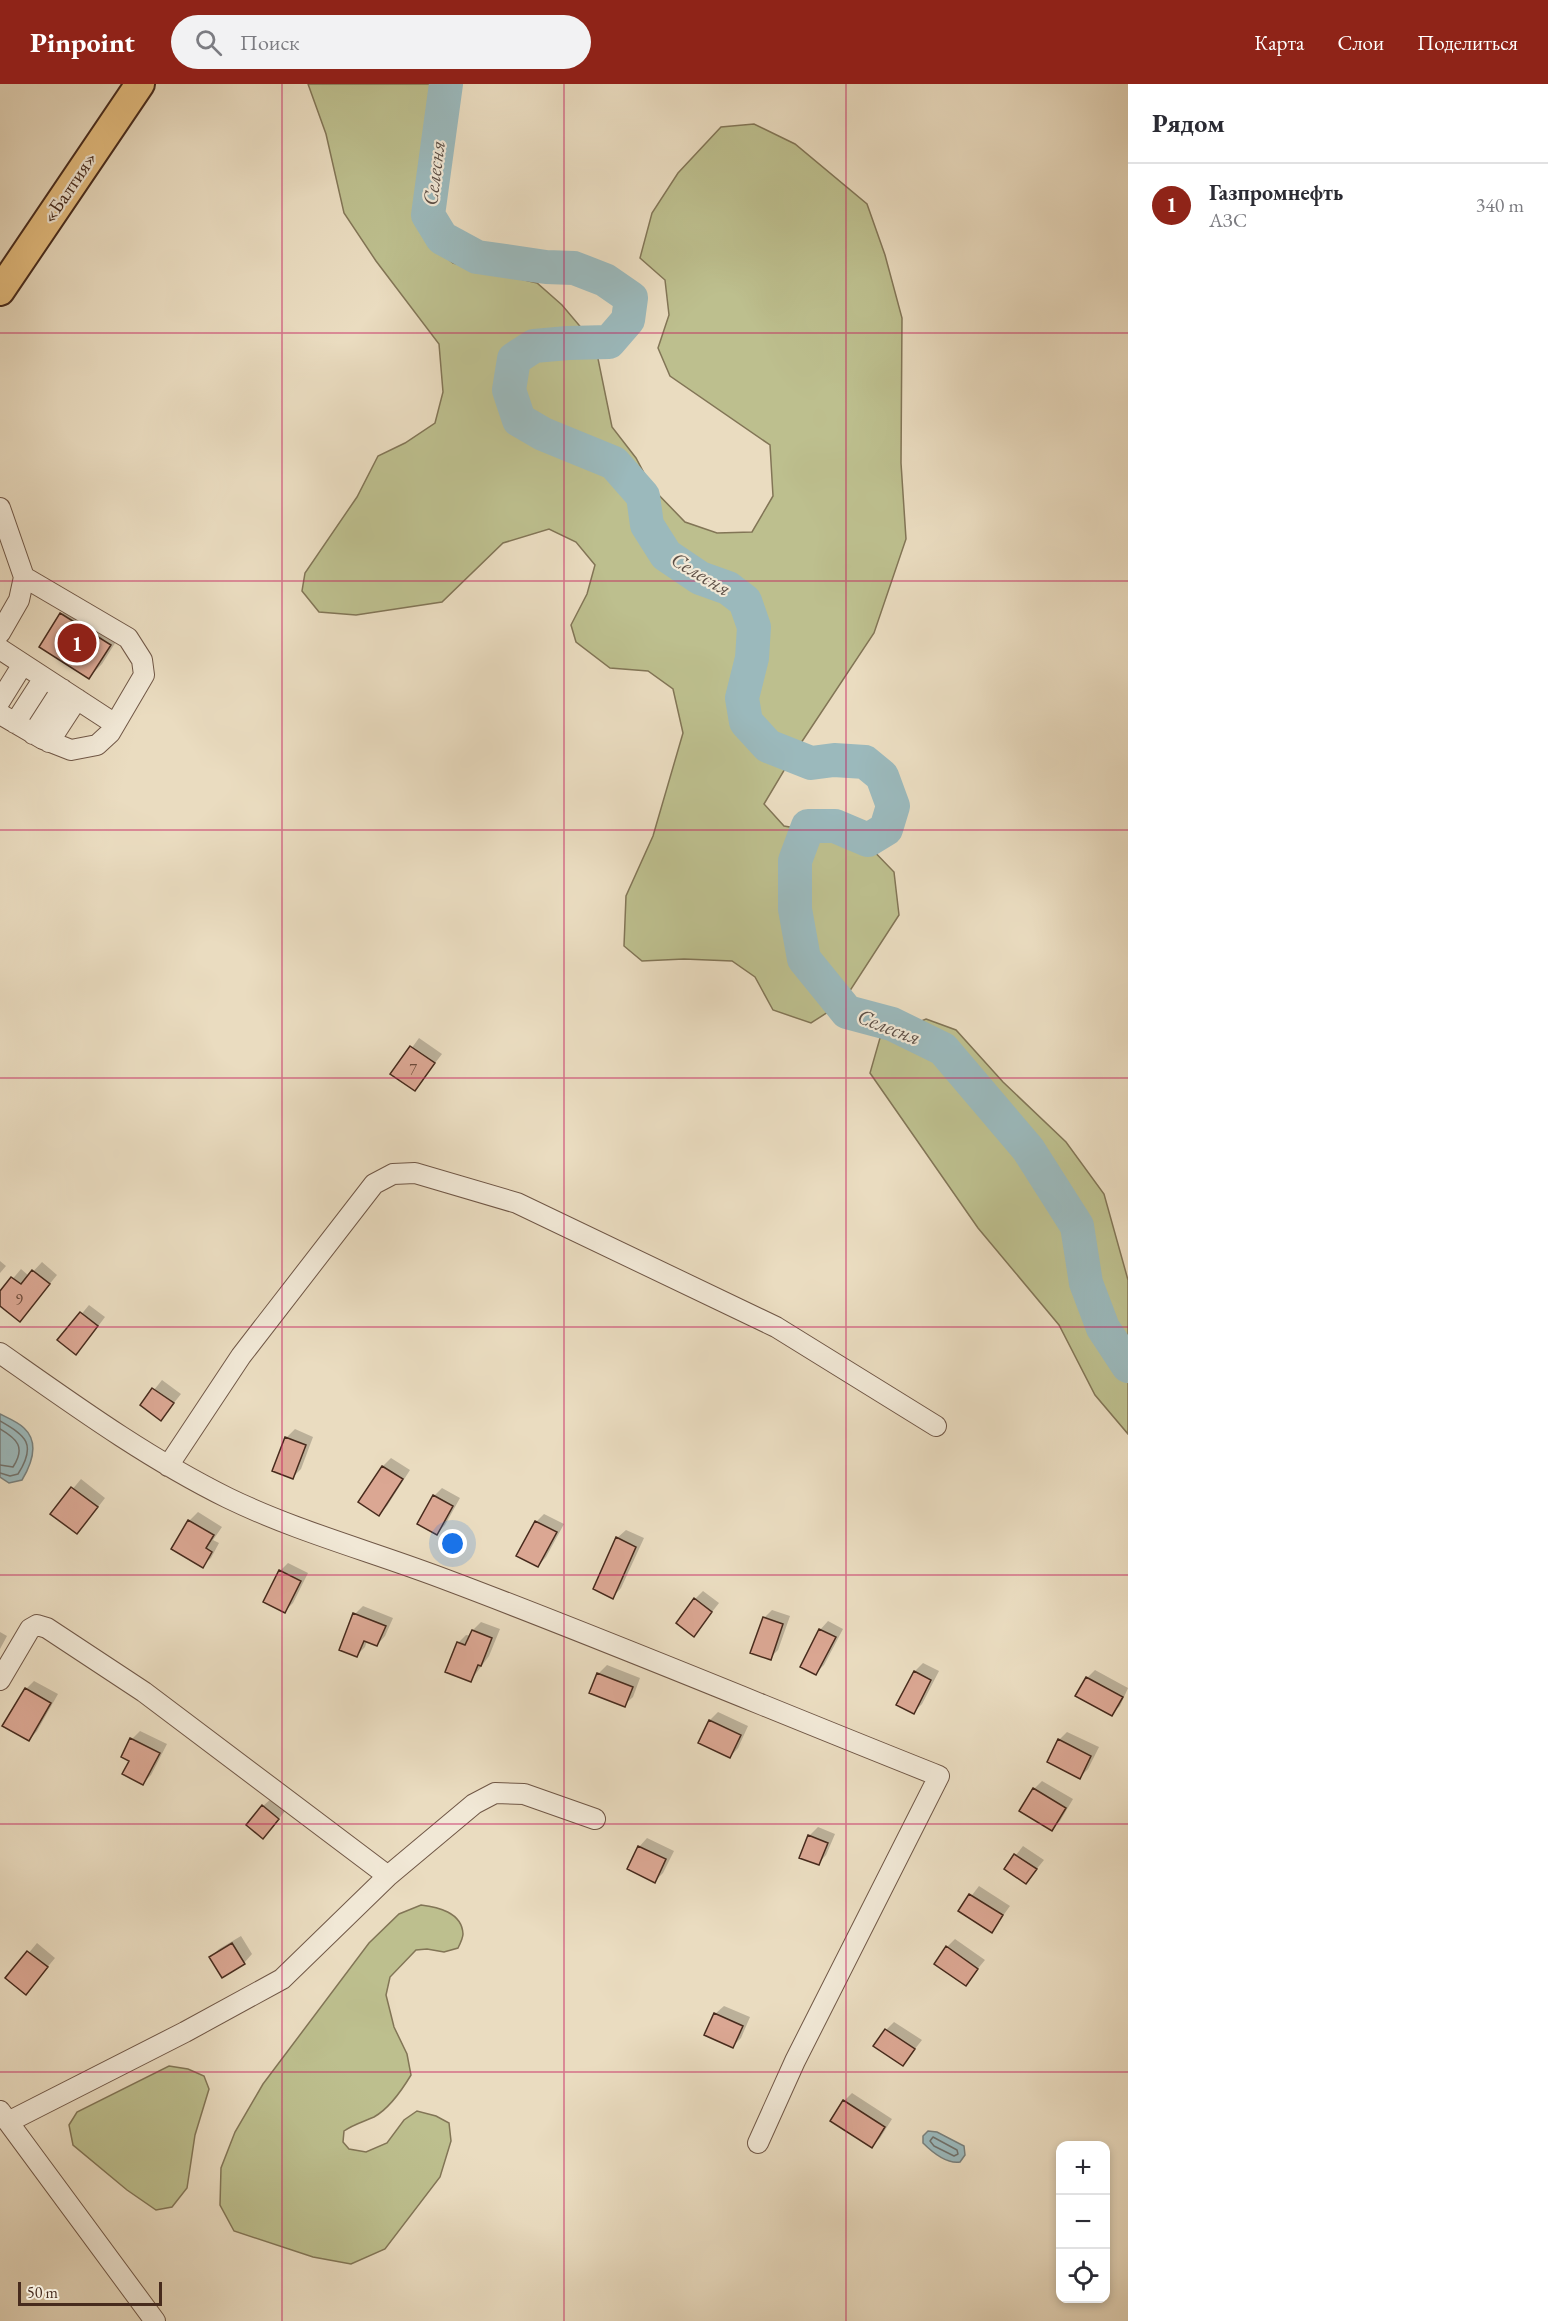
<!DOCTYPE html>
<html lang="ru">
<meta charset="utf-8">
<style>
:root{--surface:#fff;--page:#f2f2f3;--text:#2b2b33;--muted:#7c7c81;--line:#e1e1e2;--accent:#8f2418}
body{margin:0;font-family:"EB Garamond",serif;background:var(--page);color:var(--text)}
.controls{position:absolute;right:18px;bottom:18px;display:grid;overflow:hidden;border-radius:12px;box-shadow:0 3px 9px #0003}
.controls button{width:54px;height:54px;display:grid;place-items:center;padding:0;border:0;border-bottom:2px solid var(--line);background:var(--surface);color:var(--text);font:30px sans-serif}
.scale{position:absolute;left:18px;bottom:15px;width:144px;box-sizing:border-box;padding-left:6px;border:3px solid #472b1d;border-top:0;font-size:16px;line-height:21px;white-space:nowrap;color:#472b1d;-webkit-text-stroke:4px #f1e8d6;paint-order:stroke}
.you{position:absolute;left:453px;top:1460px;width:21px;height:21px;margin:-15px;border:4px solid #fff;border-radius:50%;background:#1a73e8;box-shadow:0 0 0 9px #1a73e833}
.badge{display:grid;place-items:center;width:39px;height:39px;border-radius:50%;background:var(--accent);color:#fff;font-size:20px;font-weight:700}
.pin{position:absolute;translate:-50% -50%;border:3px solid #fff;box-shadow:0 2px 6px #0006}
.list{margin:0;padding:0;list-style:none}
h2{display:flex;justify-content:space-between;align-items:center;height:78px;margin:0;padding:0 24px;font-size:26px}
h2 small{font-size:20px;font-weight:400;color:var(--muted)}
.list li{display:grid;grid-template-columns:39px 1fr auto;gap:18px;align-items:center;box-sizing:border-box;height:84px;padding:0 24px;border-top:2px solid var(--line)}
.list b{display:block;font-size:22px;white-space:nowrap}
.list p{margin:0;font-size:20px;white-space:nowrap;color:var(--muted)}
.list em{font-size:20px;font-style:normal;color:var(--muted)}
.icon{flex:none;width:33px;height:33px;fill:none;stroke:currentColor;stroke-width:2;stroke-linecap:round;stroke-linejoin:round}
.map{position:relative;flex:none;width:1128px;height:2237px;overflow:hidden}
header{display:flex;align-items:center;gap:36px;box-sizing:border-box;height:84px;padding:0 30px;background:var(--accent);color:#fff}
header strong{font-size:28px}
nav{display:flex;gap:33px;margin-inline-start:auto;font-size:21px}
.search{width:420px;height:54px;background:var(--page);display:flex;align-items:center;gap:15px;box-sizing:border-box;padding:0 21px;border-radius:33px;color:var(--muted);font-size:22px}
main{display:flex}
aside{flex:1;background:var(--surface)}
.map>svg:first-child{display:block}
.green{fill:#bdbf8e;stroke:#827556;stroke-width:1.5}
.water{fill:#9bb9bc;stroke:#79807c;stroke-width:1.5}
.shadow{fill:#0003}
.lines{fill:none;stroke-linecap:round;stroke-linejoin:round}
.shore{stroke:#71726c;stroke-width:1.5}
.river{stroke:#9bb9bc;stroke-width:34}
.building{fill:#dba793;stroke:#472b1d;stroke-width:1.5}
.minor-casing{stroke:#705746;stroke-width:22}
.highway-casing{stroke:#472b1d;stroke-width:32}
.minor{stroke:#f1e8d6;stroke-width:20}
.highway{stroke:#e5be80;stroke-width:28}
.grid{fill:none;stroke:#c2185b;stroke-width:1.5;stroke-opacity:0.55}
.labels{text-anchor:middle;stroke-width:4.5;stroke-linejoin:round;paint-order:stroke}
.number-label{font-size:16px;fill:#6c4a3a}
.street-label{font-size:20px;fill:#472b1d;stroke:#f1e8d6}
.water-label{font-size:21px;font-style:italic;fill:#5c4e45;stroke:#f1e8d6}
</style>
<header>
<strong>Pinpoint</strong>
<div class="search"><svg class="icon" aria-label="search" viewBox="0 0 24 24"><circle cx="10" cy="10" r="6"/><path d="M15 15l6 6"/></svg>Поиск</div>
<nav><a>Карта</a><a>Слои</a><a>Поделиться</a></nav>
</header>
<main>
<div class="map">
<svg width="1128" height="2237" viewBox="0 0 1128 2237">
<rect width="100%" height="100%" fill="#eadcc0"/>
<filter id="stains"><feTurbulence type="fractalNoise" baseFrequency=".00333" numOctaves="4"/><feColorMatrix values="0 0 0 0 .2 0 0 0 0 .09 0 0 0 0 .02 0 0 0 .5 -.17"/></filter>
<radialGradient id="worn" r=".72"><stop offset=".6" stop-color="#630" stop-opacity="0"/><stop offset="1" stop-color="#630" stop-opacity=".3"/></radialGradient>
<!-- green -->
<path class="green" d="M308,0H430L429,36L417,136L427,157L453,179L537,199L562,221L595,260L612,343L636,374L652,404L685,438L717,449L752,448L773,412L770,361L670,292L658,264L669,231L665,196L640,174L652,129L678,89L721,43L754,40L795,60L867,120L885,171L902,234L901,379L906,455L874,549L795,668L764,720L784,742L863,756L894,788L899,831L842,919L811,939L773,926L755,893L732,877L684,875L642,877L624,862L626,812L653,752L683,649L673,605L648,587L610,584L576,558L571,541L587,510L595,481L576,458L549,445L503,459L442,518L356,531L319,528L302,507L305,489L357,413L378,372L405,359L435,339L443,308L439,260L376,177L344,129L326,50Z
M926,935L956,946L1003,998L1066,1058L1104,1110L1128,1196V1350L1095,1311L1059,1241L978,1144L870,989L880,954Z
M421,1821C437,1823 462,1828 463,1850C463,1854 460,1860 458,1864L444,1868L427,1865L416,1866L390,1893L386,1911L394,1943L407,1970L411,1991C402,2006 390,2024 374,2033C363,2038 354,2040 344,2047L343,2058L349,2065L366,2068L387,2059L404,2036L417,2027L436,2032L449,2039L451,2057L440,2093L385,2165L351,2180L313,2173L234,2147L220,2121L221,2084L235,2048L263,2000L369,1859L399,1830Z
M169,1982L188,1985L204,1992L209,2005L195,2051L187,2104L172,2123L156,2126L127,2106L73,2061L69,2041L77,2028Z"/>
<!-- water -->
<path class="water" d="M0,1330C8,1334 18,1338 24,1344C40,1359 31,1381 22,1396L9,1399L0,1393Z
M928,2047L937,2048L964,2062L965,2071L960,2078C947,2080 932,2068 923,2059V2052Z"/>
<!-- shadow -->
<path class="shadow" d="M74,518L122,548L102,580L89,593L62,530Z
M419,954L442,970L415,1005L393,990Z
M0,1177L6,1182L0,1189Z
M42,1178L57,1191L20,1236L0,1220V1210L21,1185L29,1192Z
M89,1221L105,1233L84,1261L60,1256Z
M162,1296L181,1310L161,1335L142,1321Z
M295,1345L313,1353L301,1385L293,1393L286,1354Z
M391,1374L410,1386L387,1422L379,1430L360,1418L383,1382Z
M81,1395L105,1414L85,1440L52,1430Z
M442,1404L460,1414L445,1441L437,1449L434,1412Z
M198,1428L222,1443L213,1456L219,1459L211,1474L202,1482L173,1465L189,1437Z
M544,1430L564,1440L546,1473L538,1482L536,1438Z
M626,1446L644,1454L621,1504L613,1513L617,1454Z
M288,1479L308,1489L293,1519L285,1527L280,1487Z
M703,1507L719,1519L694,1551L695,1515Z
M363,1522L393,1534L385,1552L377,1561L367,1557L365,1563L357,1571L355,1530Z
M772,1526L790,1532L778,1566L770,1574L764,1534Z
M828,1537L843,1545L824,1581L816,1589L820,1546Z
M481,1538L500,1545L489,1572L471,1596L458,1559L466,1551L471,1552L473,1546Z
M0,1548L7,1552L0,1565Z
M923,1579L939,1587L922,1620L914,1628L898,1621L915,1587Z
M607,1581L640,1594L633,1613L624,1621L598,1590Z
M1095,1586L1128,1604L1120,1622L1112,1630L1087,1594Z
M34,1597L58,1610L37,1647L29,1656L26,1605Z
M718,1628L748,1642L738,1664L730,1673L710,1636Z
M140,1647L167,1660L151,1691L143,1699L131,1677L132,1655Z
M1067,1648L1099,1663L1088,1685L1080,1693L1059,1656Z
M1042,1697L1073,1715L1060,1737L1052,1745L1034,1705Z
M272,1714L286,1726L271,1744L263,1722Z
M818,1743L835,1750L826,1771L818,1780L801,1773L810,1751Z
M647,1754L674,1767L663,1789L655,1797L639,1763Z
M1023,1762L1044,1776L1026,1798L1006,1784Z
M979,1802L1010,1822L992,1847L960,1827Z
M241,1852L252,1870L244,1879L211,1873L219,1865Z
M955,1855L985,1876L965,1900L947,1863Z
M37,1859L55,1874L26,1909L8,1894Z
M724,1922L750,1933L741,1954L733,1962L715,1930Z
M894,1938L922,1956L903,1980L886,1946Z
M852,2009L892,2035L880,2054L872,2062L844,2017Z"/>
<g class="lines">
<!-- shore -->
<path class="shore" d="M0,1337C26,1352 37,1360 18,1390L10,1392L0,1389
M0,1345C17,1355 26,1363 13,1383L0,1381
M933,2053L957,2066L958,2070L954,2072L934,2062L930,2057Z"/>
<!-- river -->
<path class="river" d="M446,0L428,131L442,154L477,173L546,183L574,184L605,196L631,214L628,236L609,258L568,259L534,262L514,275L509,306L519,336L543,350L614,379L643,412L647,441L666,471L700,494L728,504L745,517L754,543L752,574L742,614L746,638L768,662L811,679L834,676L865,678L882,692L893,722L886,745L868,756L835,742H808L795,777V825L804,875L847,928L892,940L943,965L1028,1065L1077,1142L1086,1199L1103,1244L1128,1282"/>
</g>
<!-- building -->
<path class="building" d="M60,529L111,561L89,595L39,563Z
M410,962L435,979L415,1007L390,990Z
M32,1186L50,1200L20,1238L0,1222V1207L11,1193L21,1200Z
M80,1228L98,1242L76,1271L57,1256Z
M152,1304L174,1319L161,1337L140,1321Z
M285,1353L306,1361L293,1395L272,1387Z
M382,1382L403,1395L379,1432L358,1418Z
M71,1403L98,1423L77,1450L50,1430Z
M433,1411L453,1422L437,1451L417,1440Z
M188,1436L214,1451L206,1464L212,1468L203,1484L171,1465Z
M535,1437L557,1448L538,1483L516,1472Z
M616,1453L636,1463L613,1515L593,1505Z
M279,1486L301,1497L285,1529L263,1518Z
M694,1514L712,1528L694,1553L676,1539Z
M353,1529L386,1542L377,1562L364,1557L357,1573L339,1566Z
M763,1533L783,1540L771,1576L750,1569Z
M819,1545L836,1553L816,1591L800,1583Z
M472,1546L492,1554L481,1582L478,1581L471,1598L445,1588L457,1558L465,1561Z
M914,1587L931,1596L914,1630L896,1621Z
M597,1589L633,1603L625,1623L589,1609Z
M1086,1593L1123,1613L1112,1632L1075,1612Z
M25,1604L51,1619L29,1657L2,1642Z
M709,1636L741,1651L730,1674L698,1659Z
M130,1654L160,1669L143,1701L122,1690L129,1677L121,1673Z
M1058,1655L1091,1672L1080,1695L1047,1678Z
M1033,1704L1066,1724L1052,1747L1019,1727Z
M262,1721L279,1735L263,1755L246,1741Z
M808,1751L828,1759L819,1781L799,1774Z
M638,1762L666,1775L655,1799L627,1785Z
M1014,1770L1037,1785L1026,1800L1004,1785Z
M969,1810L1003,1831L992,1849L958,1827Z
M232,1859L245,1880L222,1894L209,1873Z
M946,1862L978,1885L966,1902L934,1880Z
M27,1867L48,1883L26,1911L5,1894Z
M714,1929L743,1942L733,1964L704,1951Z
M885,1945L915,1965L903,1982L873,1962Z
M843,2016L885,2043L872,2064L830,2037Z"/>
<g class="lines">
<!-- minor casing -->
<g class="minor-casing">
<path id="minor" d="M0,424L24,493L19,516L0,549
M0,565L115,640
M0,617L23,580
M0,630L43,655L71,666L97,661L110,649L144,591L142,576L128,554L24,493
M15,639L44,594
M33,650L62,605
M49,658L77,615
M0,1269C74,1321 147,1374 228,1414C298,1448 374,1468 447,1496C612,1558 775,1627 939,1692L795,1977L758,2059
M168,1382L241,1272L374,1100L393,1090L415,1089L517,1119L776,1243L936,1342
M0,1596L30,1545L37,1541L47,1544L144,1608L388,1792
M0,2027L155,2237
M8,2038L185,1948L282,1895L388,1792L474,1720L495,1709L524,1710L595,1735"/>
</g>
<!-- highway casing -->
<g class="highway-casing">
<path id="highway" d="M0,207L140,0"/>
</g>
<!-- minor -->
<use href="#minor" class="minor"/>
<!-- highway -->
<use href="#highway" class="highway"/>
</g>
<!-- grid -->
<path class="grid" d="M282,0V2237M564,0V2237M846,0V2237M0,249H1128M0,497H1128M0,746H1128M0,994H1128M0,1243H1128M0,1491H1128M0,1740H1128M0,1988H1128"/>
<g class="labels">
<!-- number labels -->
<g class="number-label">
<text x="413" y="991">7</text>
<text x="19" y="1221">9</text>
</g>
<!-- street labels -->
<g class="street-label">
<text transform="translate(69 103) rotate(-56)" y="7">«Балтия»</text>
</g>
<!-- water labels -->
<g class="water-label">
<text transform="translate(434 89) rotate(-83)" y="7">Селесня</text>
<text transform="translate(701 490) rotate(31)" y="7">Селесня</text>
<text transform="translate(889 943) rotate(21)" y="7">Селесня</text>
</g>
</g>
<rect width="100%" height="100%" filter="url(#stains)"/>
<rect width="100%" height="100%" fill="url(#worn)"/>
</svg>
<div class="controls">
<button>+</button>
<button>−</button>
<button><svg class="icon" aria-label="locate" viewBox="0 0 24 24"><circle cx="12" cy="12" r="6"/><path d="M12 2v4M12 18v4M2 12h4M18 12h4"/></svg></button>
</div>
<div class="scale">50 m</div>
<div class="you"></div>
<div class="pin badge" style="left:77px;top:559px">1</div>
</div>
<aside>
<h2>Рядом<small></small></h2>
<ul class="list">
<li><span class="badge">1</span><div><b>Газпромнефть</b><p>АЗС</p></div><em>340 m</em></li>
</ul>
</aside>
</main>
